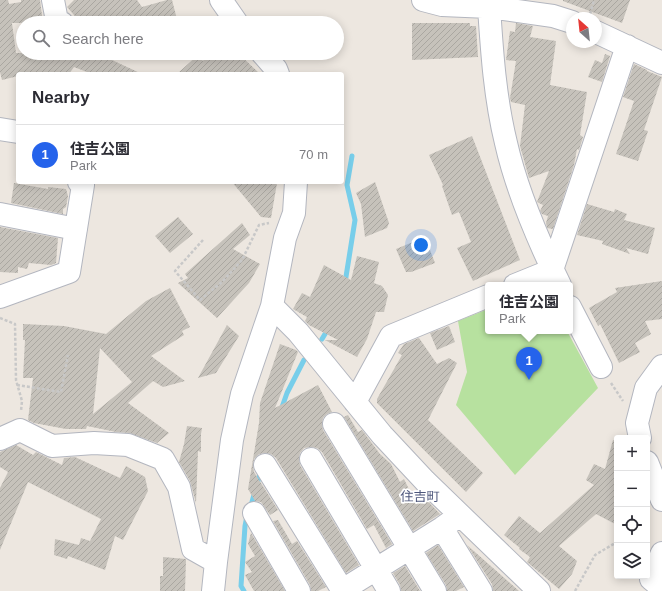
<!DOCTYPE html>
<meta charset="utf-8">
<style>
:root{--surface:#fff;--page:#f7f7f7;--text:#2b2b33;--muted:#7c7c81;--line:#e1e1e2;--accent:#2563eb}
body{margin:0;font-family:Helvetica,"Noto Sans JP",sans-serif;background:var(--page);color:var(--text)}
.controls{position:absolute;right:12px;bottom:12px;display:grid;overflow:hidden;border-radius:4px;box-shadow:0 2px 10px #0003}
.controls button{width:36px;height:36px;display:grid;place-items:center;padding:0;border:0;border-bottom:1px solid var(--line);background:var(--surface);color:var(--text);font:20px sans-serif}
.compass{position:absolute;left:566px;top:12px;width:36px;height:36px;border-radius:50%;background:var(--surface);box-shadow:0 2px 10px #0003;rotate:333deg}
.you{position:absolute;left:421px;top:245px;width:14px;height:14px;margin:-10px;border:3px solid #fff;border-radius:50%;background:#1a73e8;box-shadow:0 0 0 6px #1a73e833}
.badge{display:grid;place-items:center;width:26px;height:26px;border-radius:50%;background:var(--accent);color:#fff;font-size:13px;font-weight:700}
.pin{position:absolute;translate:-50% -33px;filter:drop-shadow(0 1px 2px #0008)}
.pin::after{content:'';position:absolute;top:21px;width:14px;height:12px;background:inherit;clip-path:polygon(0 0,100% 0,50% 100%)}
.popup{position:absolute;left:485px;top:282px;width:88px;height:52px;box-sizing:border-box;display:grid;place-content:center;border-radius:4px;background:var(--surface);filter:drop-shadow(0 1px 3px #0005);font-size:13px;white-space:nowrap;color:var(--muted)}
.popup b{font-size:15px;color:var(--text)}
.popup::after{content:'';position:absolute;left:50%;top:100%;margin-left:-8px;border:8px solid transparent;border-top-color:var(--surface)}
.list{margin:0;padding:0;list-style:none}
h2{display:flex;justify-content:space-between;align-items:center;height:52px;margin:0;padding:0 16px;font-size:17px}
h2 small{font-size:13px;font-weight:400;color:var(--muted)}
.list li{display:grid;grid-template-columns:26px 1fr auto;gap:12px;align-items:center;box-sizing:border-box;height:60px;padding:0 16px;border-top:1px solid var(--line)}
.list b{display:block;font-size:15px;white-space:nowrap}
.list p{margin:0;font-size:13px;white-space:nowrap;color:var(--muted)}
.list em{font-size:13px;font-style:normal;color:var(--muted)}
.icon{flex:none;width:22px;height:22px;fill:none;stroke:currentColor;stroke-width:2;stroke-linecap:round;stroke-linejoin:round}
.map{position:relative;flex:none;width:662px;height:591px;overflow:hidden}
.search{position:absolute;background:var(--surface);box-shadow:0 2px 10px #0003;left:16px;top:16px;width:328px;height:44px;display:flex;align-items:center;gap:10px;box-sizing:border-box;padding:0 14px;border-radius:22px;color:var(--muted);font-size:15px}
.panel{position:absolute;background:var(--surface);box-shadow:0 2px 10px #0003;left:16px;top:72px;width:328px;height:112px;border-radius:4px}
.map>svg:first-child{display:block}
.grass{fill:#b7e19f}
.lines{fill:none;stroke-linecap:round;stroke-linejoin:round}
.stream{stroke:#78ceea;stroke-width:5}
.building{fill:url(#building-hatch);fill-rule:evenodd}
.minor-casing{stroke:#b3b6bf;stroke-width:24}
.path{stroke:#c8c8c8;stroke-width:2.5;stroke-dasharray:3 2;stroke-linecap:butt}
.minor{stroke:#fff;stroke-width:22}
.labels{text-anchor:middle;stroke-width:3.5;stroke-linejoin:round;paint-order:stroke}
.quarter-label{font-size:13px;fill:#4e577c;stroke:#fff}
</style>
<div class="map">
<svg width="662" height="591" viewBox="0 0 662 591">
<defs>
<pattern id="building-hatch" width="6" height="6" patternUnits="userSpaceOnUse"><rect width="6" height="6" fill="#c6c2bb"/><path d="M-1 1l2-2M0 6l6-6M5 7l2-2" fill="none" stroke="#aaa7a1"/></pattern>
</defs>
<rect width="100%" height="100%" fill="#ede7e0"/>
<!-- grass -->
<path class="grass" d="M488,309V331H567L598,388L515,475L456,405L467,372L458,321Z"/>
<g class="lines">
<!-- stream -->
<path class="stream" d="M345,283L355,220L347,185L352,156
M322,339L328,329
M281,410L287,393L304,360
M250,509L261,470
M244,591L241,586L245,526L247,516"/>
</g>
<!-- building -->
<path class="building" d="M0,0H8L9,4L21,2V0H40L43,23H12L16,53H97L142,74H92L74,67L69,74H18V76L2,80L0,72Z
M74,0H137L142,7L167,0H172L178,23H81L67,7Z
M563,0H630L622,23L563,1Z
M412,23H470V26H476L478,57L412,60Z
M516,23L533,26L530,37L556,41L550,85L587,92L580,135L583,137L579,150L577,149L574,165L553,229L547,228L546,223L548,216L542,214L540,211L543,205L537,202L549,171L529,178L520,146L525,105L511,102L510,98L516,61L506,60L510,31L515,32Z
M212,53H238L260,74H177L198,55L203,61Z
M605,54L610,56L602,82L588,77L595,60L602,63Z
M634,64L647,70V71L662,77L644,130L648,131L638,161L616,154L634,101L623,97Z
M472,136L520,260L473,281L457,248L471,242L459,212L452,215L442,186L443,185L429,155Z
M232,182L277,183L271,218L261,217Z
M375,182L389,223L387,228L365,237L361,204L356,193Z
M14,183L48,189V187L66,189L68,196L66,207L63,209V214L11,203Z
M587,204L614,212L615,209L627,214L624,220L655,228L648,254L626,248L630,254L602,244L603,241L577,235Z
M178,217L193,234L170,253L155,236Z
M242,223L250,235L233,249L260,264L249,283L217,318L178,283L188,278L185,274Z
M0,227L58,238L56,263L51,265L29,263L27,269L18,267V273L0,272Z
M425,237L435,263L411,272H406L396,249Z
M357,256L379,262L374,283L382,286L388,295L384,312H376L367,339L357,357L325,340H338L309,325L305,321L307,317L293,309L302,293L310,297L324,265L351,280Z
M662,281V319L645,321L651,334L635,343L640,352L619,363L600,324L598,326L589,308L617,292L615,288Z
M170,288L190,327L182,331L184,335L151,356L185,381L163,387L153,381L128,403L169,433L157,443L129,433L116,432L87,426L86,429H66L34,423L28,420L33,378H23L25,340H23V324L64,326L106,334L146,301ZM100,348L132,382L93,414Z
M227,325L239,336L216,373L198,378Z
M449,326L455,342L437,350L430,333Z
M419,338L437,364L449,358L457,363L428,420L483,473L466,492L377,403V399L402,355L398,353L404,344Z
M280,344L296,350L298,352L275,408L318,385L332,412L327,414L323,418L322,425L323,430L392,544L386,548L374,525L367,529L322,452L317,448L311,447L304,448L300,453L299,459L300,465L359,565L346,573L276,458L271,454L265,453L259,454L254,459L253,466L254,472L278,510L270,515L261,502L255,501L248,489L259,423L260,403Z
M348,415L358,432L362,430L380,454L391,464L400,482L404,479L416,504L425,498L440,514L413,531L344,417Z
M187,426L202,428L201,434V452L198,451L196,503L190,481L179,462L184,444Z
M613,440L617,441V525L596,514L559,546L577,561L572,574L559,589L527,562L530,557L519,549L520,548L504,535L519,516L540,533L594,485L586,480L594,464L605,469Z
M16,445L33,455L36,452L62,465L64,458L75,457L120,478L126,466L145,477L148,491L123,540L115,536L105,570L68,556L67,559L54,555L55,539L79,545L81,538L90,541L101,519L28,482L0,550V488L8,472L0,467V452Z
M278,520L292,544L297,541L326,587L318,591H311L310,585L273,521Z
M251,533L285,591H254L245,575L252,572L245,562L255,556L248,544Z
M438,545L464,587L456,591H447L446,585L426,553Z
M467,545L519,591H493L492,584Z
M163,557L186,559L185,591H160V576H163Z
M405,566L420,591H401L400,585L393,573Z"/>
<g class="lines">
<!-- minor casing -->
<g class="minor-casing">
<path id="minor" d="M53,0L57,21L62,23
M221,0L237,23
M423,0L442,5L489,7L553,16L572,22
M489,7C492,53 495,98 506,143C517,192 538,240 560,285
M596,32L662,63
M262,53L276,69L278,74
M0,129L18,132
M0,214L76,229
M515,285L552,270L627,46
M0,297L69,272L83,185L79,182
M272,306L298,332L382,435L425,481L539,591
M570,307L601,367
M355,402L391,336L488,296
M334,424L435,591
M640,438L637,423L646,388L662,366
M0,439L20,430L52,446L94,443L128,445L163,459L179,487L193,549L216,562
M311,459L389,591
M647,462L662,500
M265,465L343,591
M254,513L299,591
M442,528L481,591
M662,553L651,579L662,588
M213,591L216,562L232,440L242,394L272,306L285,238L294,213L296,182
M341,591L442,528L460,515"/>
</g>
<!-- path -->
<path class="path" d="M590,14L594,0
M203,240L175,271L200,300L222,282L242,260L259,225L269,223
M0,318L15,324L16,380L22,401L21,411
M611,383L623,401
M17,385L61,392L68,355
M575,591L595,555L617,542"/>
<!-- minor -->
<use href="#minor" class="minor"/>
</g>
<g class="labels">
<!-- quarter labels -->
<g class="quarter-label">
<text x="420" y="501">住吉町</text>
</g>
</g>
</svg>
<div class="controls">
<button>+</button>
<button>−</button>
<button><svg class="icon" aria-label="locate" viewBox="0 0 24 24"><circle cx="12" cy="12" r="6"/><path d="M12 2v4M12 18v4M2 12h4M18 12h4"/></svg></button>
<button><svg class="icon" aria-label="layers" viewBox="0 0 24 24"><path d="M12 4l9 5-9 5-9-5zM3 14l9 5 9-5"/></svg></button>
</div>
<svg class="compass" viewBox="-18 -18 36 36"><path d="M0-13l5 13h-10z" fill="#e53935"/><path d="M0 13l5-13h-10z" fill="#7c7c81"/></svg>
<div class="you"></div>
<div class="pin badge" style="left:529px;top:380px">1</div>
<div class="popup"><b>住吉公園</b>Park</div>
<div class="search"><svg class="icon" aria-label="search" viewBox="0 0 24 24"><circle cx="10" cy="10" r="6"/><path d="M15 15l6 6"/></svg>Search here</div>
<section class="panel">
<h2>Nearby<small></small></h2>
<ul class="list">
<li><span class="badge">1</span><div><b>住吉公園</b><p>Park</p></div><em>70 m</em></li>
</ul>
</section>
</div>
